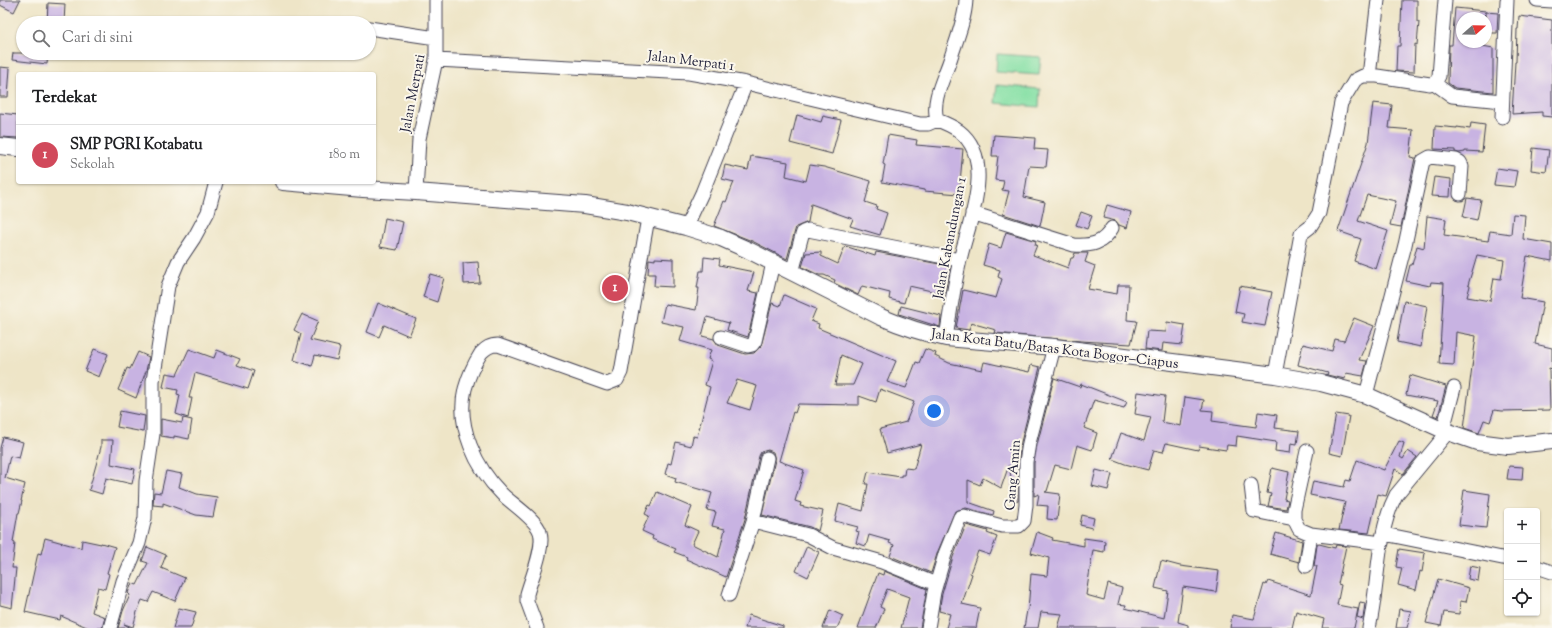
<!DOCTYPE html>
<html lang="id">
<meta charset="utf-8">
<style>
:root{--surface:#fff;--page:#f2f2f2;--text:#202124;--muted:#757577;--line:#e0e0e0;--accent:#d1495b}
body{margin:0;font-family:"Sorts Mill Goudy",serif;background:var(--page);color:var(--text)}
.controls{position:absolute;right:12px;bottom:12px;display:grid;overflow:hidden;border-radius:4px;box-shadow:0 1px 3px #0004}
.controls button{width:36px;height:36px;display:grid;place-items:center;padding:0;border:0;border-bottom:1px solid var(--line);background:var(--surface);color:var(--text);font:20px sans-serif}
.compass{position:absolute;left:1456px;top:12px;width:36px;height:36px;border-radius:50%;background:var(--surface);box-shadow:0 1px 3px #0004;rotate:70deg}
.you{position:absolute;left:934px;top:411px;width:14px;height:14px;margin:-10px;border:3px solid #fff;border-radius:50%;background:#1a73e8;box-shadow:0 0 0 6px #1a73e833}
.badge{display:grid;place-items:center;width:26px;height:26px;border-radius:50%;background:var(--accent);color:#fff;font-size:13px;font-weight:700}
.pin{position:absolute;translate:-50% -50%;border:2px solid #fff;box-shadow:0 1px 4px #0006}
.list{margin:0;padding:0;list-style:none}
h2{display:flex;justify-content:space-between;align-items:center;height:52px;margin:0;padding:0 16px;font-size:17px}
h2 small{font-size:13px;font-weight:400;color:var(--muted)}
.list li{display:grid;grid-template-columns:26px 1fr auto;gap:12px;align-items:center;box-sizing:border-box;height:60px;padding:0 16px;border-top:1px solid var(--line)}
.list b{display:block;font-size:15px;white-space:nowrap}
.list p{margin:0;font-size:13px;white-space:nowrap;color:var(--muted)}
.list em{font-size:13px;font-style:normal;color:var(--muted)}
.icon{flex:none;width:22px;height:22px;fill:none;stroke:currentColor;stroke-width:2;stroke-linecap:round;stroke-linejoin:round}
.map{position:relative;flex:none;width:1552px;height:628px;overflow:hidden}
.search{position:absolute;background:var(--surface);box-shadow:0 1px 3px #0004;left:16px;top:16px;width:360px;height:44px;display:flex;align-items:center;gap:10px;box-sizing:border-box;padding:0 14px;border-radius:22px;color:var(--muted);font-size:15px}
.panel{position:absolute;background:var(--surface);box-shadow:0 1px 3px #0004;left:16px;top:72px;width:360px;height:112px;border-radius:4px}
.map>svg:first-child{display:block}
.green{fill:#87e0a6;stroke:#548170}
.building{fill:#c8b3e2;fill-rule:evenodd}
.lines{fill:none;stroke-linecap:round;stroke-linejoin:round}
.minor-casing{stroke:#413f50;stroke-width:15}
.major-casing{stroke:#413f50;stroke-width:18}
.minor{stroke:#fff;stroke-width:13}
.major{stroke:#fff;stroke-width:16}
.labels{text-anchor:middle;stroke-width:4;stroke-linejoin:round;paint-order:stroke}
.street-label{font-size:14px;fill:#22223b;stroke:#fbf7ec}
</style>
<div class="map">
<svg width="1552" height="628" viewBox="0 0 1552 628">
<rect width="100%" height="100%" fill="#fbf7ec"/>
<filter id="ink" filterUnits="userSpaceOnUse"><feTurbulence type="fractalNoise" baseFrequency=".025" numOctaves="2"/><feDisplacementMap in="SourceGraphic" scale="8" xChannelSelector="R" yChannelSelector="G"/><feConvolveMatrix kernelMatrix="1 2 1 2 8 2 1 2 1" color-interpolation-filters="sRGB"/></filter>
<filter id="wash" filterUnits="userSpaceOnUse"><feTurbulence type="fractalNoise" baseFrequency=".012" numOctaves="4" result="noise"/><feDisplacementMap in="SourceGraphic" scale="16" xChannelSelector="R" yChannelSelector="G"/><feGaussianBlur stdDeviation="0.9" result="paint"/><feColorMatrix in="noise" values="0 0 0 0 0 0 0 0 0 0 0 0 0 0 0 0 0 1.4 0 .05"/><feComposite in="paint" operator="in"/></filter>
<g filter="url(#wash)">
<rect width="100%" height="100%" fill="#eee5c7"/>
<!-- green -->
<path class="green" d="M997,54L1041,57L1039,75L996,72Z
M997,85L1040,89L1039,107L995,103Z"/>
<g id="blocks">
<!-- building -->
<path class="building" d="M0,0H20L14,12L0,5Z
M1402,0H1417V22H1419L1417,45L1415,44L1414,72L1396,71L1397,46H1400Z
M48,3L65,4L64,23H47Z
M1455,8L1486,11L1485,18H1462V42L1493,48V92L1455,88L1448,83L1449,45H1452Z
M1486,12L1498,13L1497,33H1486Z
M1519,16L1552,20V117L1542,116V112L1512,114L1515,62H1516L1517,29H1518Z
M13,53H48L47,64L12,60Z
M0,67L10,68L8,97H0Z
M1373,103L1392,105L1389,128L1413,130L1410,157L1415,158L1401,227L1390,225L1396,201L1367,195L1358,221L1388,231L1376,269L1354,261L1361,239L1338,231L1368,143Z
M0,113L18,115V138L0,137Z
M797,115L821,122L823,116L841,120L832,154L790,143Z
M1471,123L1485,125L1482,152L1465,151V152L1459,153L1455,152V150L1434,149L1435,126L1457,128V127L1470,129Z
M888,135L917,140L916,145L963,149L959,194L924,191V190L882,182L885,165L883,164Z
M994,135L1035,138L1034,149L1048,150L1046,167L1029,166L1024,197L1045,202L1040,226L1003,214L1009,191L1002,190L1004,181L995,180L998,156H992Z
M1533,148L1549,150L1546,172L1531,170Z
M751,156L788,162L786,176L806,181L810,165L824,167L871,181L865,202L877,206L876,209L887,213L880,235L850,226L853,219L811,204L808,222L796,227L787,259L752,241L714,226L724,201L726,202L734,182L722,179L725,165L748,170Z
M1497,168L1517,171L1514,187L1494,185Z
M1434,177L1451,179L1450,197L1431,196Z
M1467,198L1481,200L1477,220L1463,217Z
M1107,205L1131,212L1127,228L1119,225L1116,221L1103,218Z
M1081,212L1092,216L1087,229L1076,225Z
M1513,214L1525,215L1523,239L1552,244V261L1527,256L1520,298L1543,302L1535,344L1552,348V369L1549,368L1550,410L1501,411L1494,410L1490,422L1484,420L1479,433L1464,428L1476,336L1456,332L1454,365L1439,364L1444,283L1431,282L1430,286L1406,281L1410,265H1412L1417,246L1424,248L1427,216L1446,219L1444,235L1488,241L1490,231L1511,234ZM1477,255L1504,260L1501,279L1494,278L1490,301L1467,297L1470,286L1468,285Z
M385,218L403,222L397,250L380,247Z
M1006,232L1036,241L1035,245H1037L1033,255L1068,268L1071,258H1073L1075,253H1088L1085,262L1095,266L1088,289L1117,294L1118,285H1129L1127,320L1137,321L1131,344L1081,341L995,333L996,330L971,323L969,330L956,328L963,290L996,298L1002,279L998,277L1000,270L983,265L989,244L1001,248Z
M845,246L875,256L876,252L950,266L945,294L909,286L904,303L889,299L890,293L862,286L858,295L834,283L835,280L824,275H819L802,267L806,253L821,252V256L838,264Z
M704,257L720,259L719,265L754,272L748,291L758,293L748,337L727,330L729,323L707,317L702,336L714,339L718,345L745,354L754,353L761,346L772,303L780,306L784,295L816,309L811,321L819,324L818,328L896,361L887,382L906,388L916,362L919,363L925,349L936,353L935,356L949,363L982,370L984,362L1029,372L1031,365L1040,367L1021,442L1018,462V501L1015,502L1009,465L1001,488L983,478L980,485L968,480V502L994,511L993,515L966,508L955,511L938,551L931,573L890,556L894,545L889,543L890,541L869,535L866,546L856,543L859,532L856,531L858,527L835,521L839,504L863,511L868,484H865L868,472L901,477V475H904L905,468L914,469L921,444L887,453L880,429L906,422L914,402L880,389L876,402L859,396V405L798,404L795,413L793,412L779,461L804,470L795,501L801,503L800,506L823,511L818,531L810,527L762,515L775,460L773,452L768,450L761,452L759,456L745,519L726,577L686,559L687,557L674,552L676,549L652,539L653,536L642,531L649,516L645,514L649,505L651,506L657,492L692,507L685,525L698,531L692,544L718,557L725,529L712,526L716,512L707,510L712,493L675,482L676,478L665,474L668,463L671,464L676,442L691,446L693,436L697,437L710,387L705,385L712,361L708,359L711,350L680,341L684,327L661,322L665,304L696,310L699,288H697L700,271H703ZM841,355L862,364L853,385H835ZM737,380L757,386L750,410L727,403Z
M655,258L673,259V287L654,286L655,274H648L649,259L655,260Z
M478,262L480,283L464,284L463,263Z
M430,274L444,278L437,302L423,297Z
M1240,286L1272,292L1265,326L1242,322L1244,314L1235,312Z
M1404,301L1427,306L1421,347L1397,342Z
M378,303L416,319L409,336L384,325L379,337L367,332Z
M901,306L941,316L940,327L899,314Z
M302,314L318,321L310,340L340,347L337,360L315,355L312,366L294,360L301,334L294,330Z
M1354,318L1374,326L1359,360L1367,361L1363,376L1346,373L1345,379L1327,375L1328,373L1298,365L1303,344L1332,351L1335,339L1344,341Z
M1167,322L1185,325L1182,345L1163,343L1162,351L1145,349L1147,331L1166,332Z
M94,349L108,354L99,377L85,371Z
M189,349L214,358L217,350L240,359L237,365L254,371L248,389L195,373L189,398H192L188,418L176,414L180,395L177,394L178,390L163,387L166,373L177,375Z
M138,352L149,357L146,371L136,398L118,390L127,368L130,369Z
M1410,375L1446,386L1438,417L1433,415L1438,401L1406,395Z
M1054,378L1080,387L1081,384L1127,402L1124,408L1094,400L1084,428L1097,433L1092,450L1077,445L1071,469L1055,465L1047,491L1045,492L1060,494L1057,520L1047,519L1048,506L1037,505L1039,494L1034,496V463L1037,445Z
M1138,392L1165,396L1162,422L1181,426L1185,397L1204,400L1202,410L1213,411L1212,421L1256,427L1258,412L1277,415L1275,428L1299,431L1297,444L1291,443L1290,453L1275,451L1276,442L1237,436L1236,446L1227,445L1226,450L1199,446L1198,450L1166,443L1163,452L1154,450L1148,470L1125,464L1112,459L1121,433L1144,441L1151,417L1135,414Z
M120,411L145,416L143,432L117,427Z
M1336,414L1349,416L1342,456L1329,453Z
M183,418L192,420L189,439L174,436V438L161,436V419L182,423Z
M3,437L23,442L19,458L10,456L5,478L25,484L21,501H22L19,513H18L13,542L15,543L12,568H16L12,608L0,605V448Z
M101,440H113L111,464L135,469L132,484L106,478L102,494L89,490L101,447Z
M1399,441L1404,443L1400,457L1403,459L1408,451L1417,457L1403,474L1395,469L1386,496L1378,494L1369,533L1339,530L1345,502L1310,495L1313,481L1344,487L1346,480L1350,481L1357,460L1384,470Z
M1509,466L1523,467L1522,480L1507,479Z
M1272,468L1289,472L1284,499L1288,500L1286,509L1268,506L1271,494L1267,493Z
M1096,470L1112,474L1108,490L1092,486Z
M166,471L182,474L179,487L197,494L217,497L213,517L196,515L163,503V506L153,505L154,492L161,493Z
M1464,490L1490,494L1486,528L1459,525Z
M1082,515L1094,518L1092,528L1080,525Z
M966,525L988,531L987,533L997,537L990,555L978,551L970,573L972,574L962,604L980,608L976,628H946L950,614L939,611L942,594L953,557Z
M1037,532L1053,538L1052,540L1084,546V538L1105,541L1104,552L1093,550L1086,595L1104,600L1108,584L1122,588L1118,604L1126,605L1125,608L1164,618L1168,591L1155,588L1161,561L1180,566L1219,571L1216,592L1183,587L1178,622L1188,625V628H1058L1062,614L1041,612L1038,628H1024L1027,610H1028L1031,574L1047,576L1049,558L1031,553Z
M1276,533L1302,541L1299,562L1270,554Z
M45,538L81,548L82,540L101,544V543L115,547L107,573L109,574L105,589L98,587L92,612L105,617L102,628H89L61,616L60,620L25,612L38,553L41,554Z
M1319,544L1335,548L1336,545L1346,546L1338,584L1341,585L1337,605L1358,609L1354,628H1322L1324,619L1296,611L1292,628H1230L1232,615L1254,619L1264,584L1266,585L1268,581L1311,595L1317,566H1314L1317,545Z
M807,546L819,552L808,577L796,571Z
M147,547L166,555L161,568L185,578L175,601L153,592L148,602L142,600L137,612L133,627L124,624L131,628H118L123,611L130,595L128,593L132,583L137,585L148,563L142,561Z
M1399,549L1425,553L1422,572L1420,571L1416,590L1398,585L1402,568L1396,567Z
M1470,566L1480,568L1478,581L1468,579Z
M884,571L927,589L920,628H901L909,597L887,589L880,607L884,609L876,628H858L878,573L883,575Z
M1438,579L1469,588L1466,602L1460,601L1459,614L1444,612L1441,626L1426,623Z
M1360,602L1365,603L1363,619L1357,617Z
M179,608L196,612L191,628H173Z
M1399,609L1411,611L1407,628H1396Z
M830,610L843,616L837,628H823Z
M749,615L783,626V628H745Z"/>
</g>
</g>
<g filter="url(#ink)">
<use href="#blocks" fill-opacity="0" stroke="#413f50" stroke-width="1"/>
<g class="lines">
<!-- minor casing -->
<g class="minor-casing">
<path id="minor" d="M1537,0L1552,1
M369,28L436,38
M436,60L689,73L746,83L920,124H928L937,120
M1369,76L1378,0
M1434,83L1452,96L1502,101
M1502,117L1507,0
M416,192L419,139L436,60V0
M972,213L1074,245C1091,246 1103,244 1112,228
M686,227L702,193L746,83
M792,273L802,235L803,232L808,230L959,260
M721,337L748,346L752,345L755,341L773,263
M946,338C950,312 954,286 960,260C968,224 997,160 959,131C952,126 945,123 937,120C931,99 945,77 951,57C957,39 965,19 966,0
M1275,375L1301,234L1310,227L1319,213L1341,103L1355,80L1363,76H1377L1430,84C1435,83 1437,81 1439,76L1445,0
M1366,395L1405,245L1423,161L1430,157L1456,160L1460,162L1462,166L1460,194
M1443,430L1454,388
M1307,451L1294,510V519L1299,529L1311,534L1382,543
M1251,485L1254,511L1294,519
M753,521L808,535L833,548L882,562L936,584
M1384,534L1507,559
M1306,566L1311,534
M1537,567L1552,572
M729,595L753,521L767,458
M110,628L123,581L139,543L145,518L146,481L153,434V381L168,286L178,262L194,238L208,212L216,182
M537,628L527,601V594C531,579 545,547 540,532C536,519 512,504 502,494C476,468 456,426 465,389C468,378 474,364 481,353C486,348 490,345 498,345L607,384L617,380L621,372L648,218
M928,628L934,592L945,554L960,517L964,516L1002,526H1019L1024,521L1026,505V462L1029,443L1054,347
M1369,628C1379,586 1376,533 1396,495L1448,432"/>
</g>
<!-- major casing -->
<g class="major-casing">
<path id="major" d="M0,146L18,148
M283,182L363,189L416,192L585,205L627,212L686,227L721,238L748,250L881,317C902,326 923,333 946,338L1054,347L1275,375L1321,383L1366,395L1448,432L1477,442L1508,446L1552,441"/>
</g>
<!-- minor -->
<use href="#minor" class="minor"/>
<!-- major -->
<use href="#major" class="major"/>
</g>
</g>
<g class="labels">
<!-- street labels -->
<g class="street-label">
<text transform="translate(691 60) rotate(7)" y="5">Jalan Merpati 1</text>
<text transform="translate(412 93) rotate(-79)" y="5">Jalan Merpati</text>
<text transform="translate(949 238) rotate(-79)" y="5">Jalan Kabandungan 1</text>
<text transform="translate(1055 348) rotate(7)" y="5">Jalan Kota Batu/Batas Kota Bogor–Ciapus</text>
<text transform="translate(1012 475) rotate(-85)" y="5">Gang Amin</text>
</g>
</g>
</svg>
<div class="controls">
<button>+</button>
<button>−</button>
<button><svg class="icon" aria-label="locate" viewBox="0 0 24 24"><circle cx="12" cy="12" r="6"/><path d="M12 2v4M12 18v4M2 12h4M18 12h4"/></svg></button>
</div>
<svg class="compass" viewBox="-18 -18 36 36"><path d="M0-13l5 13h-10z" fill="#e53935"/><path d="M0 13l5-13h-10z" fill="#757577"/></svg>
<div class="you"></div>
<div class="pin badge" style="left:615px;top:288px">1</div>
<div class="search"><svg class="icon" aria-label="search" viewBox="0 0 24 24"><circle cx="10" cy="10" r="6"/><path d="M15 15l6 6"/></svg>Cari di sini</div>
<section class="panel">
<h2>Terdekat<small></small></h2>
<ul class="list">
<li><span class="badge">1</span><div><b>SMP PGRI Kotabatu</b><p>Sekolah</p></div><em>180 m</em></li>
</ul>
</section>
</div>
